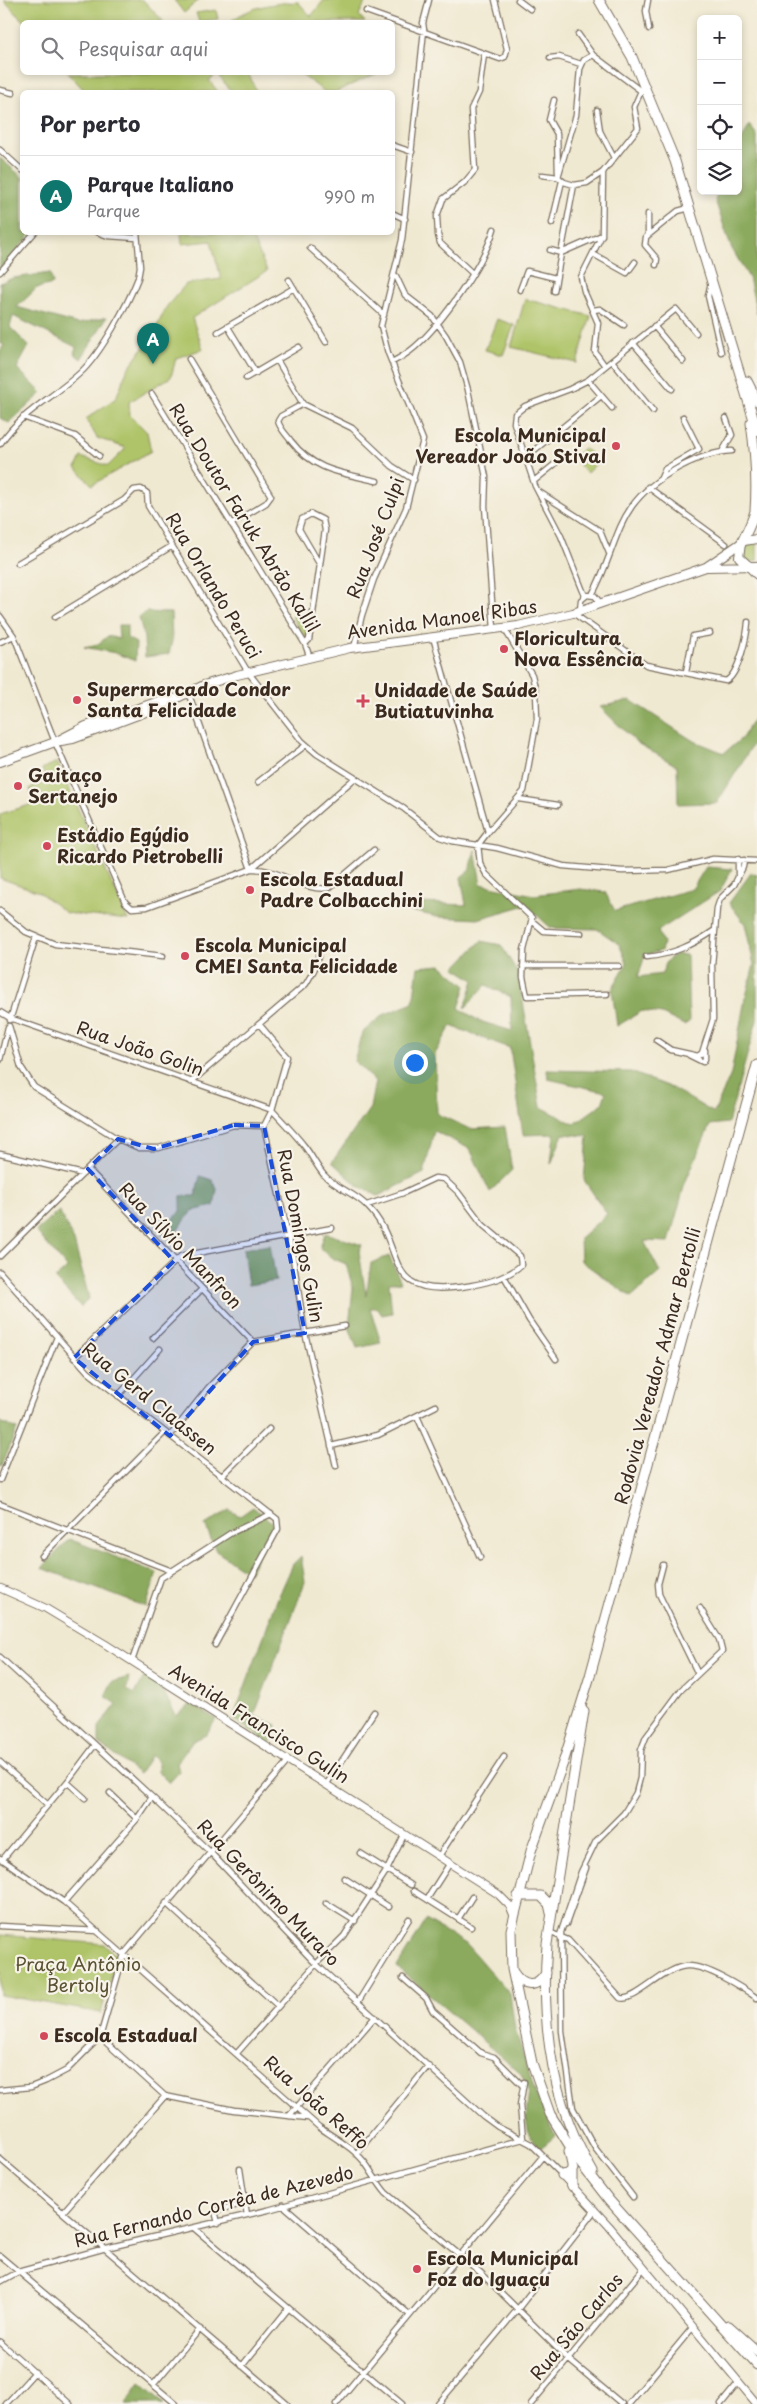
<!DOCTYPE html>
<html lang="pt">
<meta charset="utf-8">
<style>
:root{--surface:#fff;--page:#f2f2f3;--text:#2b2b33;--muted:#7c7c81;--line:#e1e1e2;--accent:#0f766e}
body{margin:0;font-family:"Playpen Sans",sans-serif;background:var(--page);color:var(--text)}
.controls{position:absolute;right:15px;top:15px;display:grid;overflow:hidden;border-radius:8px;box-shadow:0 2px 8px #0003}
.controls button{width:45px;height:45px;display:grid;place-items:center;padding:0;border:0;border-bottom:1px solid var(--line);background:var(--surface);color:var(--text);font:25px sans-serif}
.you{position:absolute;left:414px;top:1062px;width:18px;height:18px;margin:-12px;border:4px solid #fff;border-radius:50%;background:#1a73e8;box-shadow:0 0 0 8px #1a73e833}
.badge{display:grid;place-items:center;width:32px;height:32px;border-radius:50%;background:var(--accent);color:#fff;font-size:16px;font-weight:700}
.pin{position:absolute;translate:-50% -41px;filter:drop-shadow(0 1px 2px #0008)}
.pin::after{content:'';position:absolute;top:26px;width:18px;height:15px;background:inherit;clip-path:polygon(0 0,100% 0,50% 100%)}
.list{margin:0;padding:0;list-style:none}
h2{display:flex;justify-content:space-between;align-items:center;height:65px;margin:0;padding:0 20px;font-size:21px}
h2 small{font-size:16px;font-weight:400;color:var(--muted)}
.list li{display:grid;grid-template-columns:32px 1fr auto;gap:15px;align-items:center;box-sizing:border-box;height:80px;padding:0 20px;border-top:1px solid var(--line)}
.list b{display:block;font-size:19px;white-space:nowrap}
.list p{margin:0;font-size:16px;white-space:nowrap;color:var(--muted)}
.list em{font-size:16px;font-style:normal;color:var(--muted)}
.icon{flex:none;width:28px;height:28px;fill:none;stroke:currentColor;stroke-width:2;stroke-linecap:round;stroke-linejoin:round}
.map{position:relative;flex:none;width:757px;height:2404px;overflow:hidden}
.search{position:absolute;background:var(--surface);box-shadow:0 2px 8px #0003;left:20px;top:20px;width:375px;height:55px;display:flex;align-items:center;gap:12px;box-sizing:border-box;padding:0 18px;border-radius:8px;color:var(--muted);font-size:19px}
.panel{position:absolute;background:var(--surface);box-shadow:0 2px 8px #0003;left:20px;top:90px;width:375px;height:145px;border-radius:8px}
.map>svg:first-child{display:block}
.green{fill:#afc469;stroke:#757744}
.forest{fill:#8baa5d;stroke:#636a3e}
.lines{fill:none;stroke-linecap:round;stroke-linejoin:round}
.street-casing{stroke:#7a6d5d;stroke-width:7}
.secondary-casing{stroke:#7a6d5d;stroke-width:9}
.primary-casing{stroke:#7a6d5d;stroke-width:10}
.highway-casing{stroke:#7a6d5d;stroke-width:11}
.street{stroke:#fff;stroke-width:4.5}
.secondary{stroke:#fff;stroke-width:7}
.primary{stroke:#fff;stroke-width:8}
.highway{stroke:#fff;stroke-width:9}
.marked{fill:#1d4ed8;fill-opacity:0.2;stroke:#1d4ed8;stroke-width:4;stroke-dasharray:10 6;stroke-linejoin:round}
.poi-dot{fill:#d1495b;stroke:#f7f3e8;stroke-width:2}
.labels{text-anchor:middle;stroke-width:4.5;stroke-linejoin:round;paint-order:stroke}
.poi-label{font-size:18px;font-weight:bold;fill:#3b2a1e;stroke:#f7f3e8;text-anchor:start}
.street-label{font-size:18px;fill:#3b2a1e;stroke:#f7f3e8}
.park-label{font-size:18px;fill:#585031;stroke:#f7f3e8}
</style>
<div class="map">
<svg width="757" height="2404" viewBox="0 0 757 2404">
<rect width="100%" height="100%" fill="#f7f3e8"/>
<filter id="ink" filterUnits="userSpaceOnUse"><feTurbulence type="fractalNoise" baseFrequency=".02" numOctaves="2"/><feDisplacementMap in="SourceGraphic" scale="10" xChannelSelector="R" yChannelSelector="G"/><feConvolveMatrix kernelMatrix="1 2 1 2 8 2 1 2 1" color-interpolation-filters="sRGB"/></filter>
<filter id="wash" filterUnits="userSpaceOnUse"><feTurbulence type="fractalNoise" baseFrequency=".0096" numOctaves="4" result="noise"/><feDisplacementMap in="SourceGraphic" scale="20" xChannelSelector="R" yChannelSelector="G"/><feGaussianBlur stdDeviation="1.12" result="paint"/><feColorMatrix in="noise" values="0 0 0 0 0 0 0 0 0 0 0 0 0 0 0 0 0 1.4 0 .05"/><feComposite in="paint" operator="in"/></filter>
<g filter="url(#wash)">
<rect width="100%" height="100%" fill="#f0e9d1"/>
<!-- green -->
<path class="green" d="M4,0H143L164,22H24Z
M174,0H199L184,13Z
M324,0H370L365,3L359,15L365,22H230C250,6 274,3 298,2L311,16Z
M216,10L218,19L199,22L196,13Z
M68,73H248L257,92H232L217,74L209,80L218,92H86Z
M299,73L378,72V73L335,92H325Z
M181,233H255L251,235L267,271L192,318L203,349L176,358L171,377L129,402L130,415L147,432L151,451L92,485L76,468L81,457L108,466L126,448L97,438L86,419L116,398L127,370L153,334L167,306L186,284L221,279L211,241L182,244Z
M525,299L591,316L577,363L511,347Z
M497,319L514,325L503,355L485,350Z
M584,448L599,461L587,473L572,458Z
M755,543L757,544V561L748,562L743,557L742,550L745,545Z
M313,605L308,636L305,637L292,617Z
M57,762L128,920L66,913L39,892L0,878V814L33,804L30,788L47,782L42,769Z
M0,1935L104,1944L117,1957L101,2013L0,1995Z"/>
<!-- forest -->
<path class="forest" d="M749,125L757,135V313L749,278L731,247L715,200L719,191H738V149Z
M0,158L22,177V232L32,233L0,270Z
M50,273L53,284L37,288L17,307L78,324L107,317L81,359L74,353L76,347L13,316L10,327L29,346L17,368L42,393L9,423L0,418V351L4,345L0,343V283L13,278Z
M146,612L171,613L172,641L169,654L145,657L144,638L139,617Z
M118,625H127V638L136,643L135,661L115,653L84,647L98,644L108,636L119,639Z
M630,700L692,740L724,753L742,738L757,714V741H755L717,803L678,804L677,766L637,743L600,707Z
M475,850L481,884L534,895L580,889L605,892L615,911L692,889L706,867L732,869L720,891L658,931L663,943L661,951L645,955L638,977L662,974L665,963L675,954L687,955L689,1022L684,1025L662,1014L642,1011L617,1026L612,989L627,963L619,944L597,929L551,928L526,905L478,919L437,917L398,908L399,902L466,905L461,877L470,870Z
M751,873L757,875V1020L728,1123L710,1125L685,1183L669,1242L644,1241L660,1272L631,1297L581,1261L580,1238L607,1214L584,1180L588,1136L563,1134L551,1164L554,1134L523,1135L510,1048L451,1026L435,1054L437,1114L470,1129L505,1127L512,1170L490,1192L470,1149L434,1131L424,1173L378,1196L357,1185L332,1162L370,1108L375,1081L354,1061L362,1033L383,1015L413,1003L418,967L441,965L466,986L459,1008L479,1021L512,1031L511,997L486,985L465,1008L474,980L455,968L481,941L501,945L518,973L541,1107L574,1124L602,1104L606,1092L548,1079L547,1070L631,1072L672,1088L714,1113L731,1074L744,1004L754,965L745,924L729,903Z
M200,1176L212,1180L217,1189L214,1206L192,1211L177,1231L160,1235L181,1210V1196H195Z
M59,1211L74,1241L89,1298L81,1307L55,1279L67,1268L36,1231Z
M325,1233L362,1245L359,1251L366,1296L371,1263L389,1256L401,1282L389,1283L392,1313L382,1315L377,1308H370L381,1343L357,1348L349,1327L353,1288L346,1264L332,1258L320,1248Z
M270,1245L276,1281L248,1285L243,1249Z
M0,1422L17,1429L2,1466L0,1465Z
M253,1507L274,1524L249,1573L216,1551L205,1525L229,1510L240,1516Z
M69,1539L157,1573L146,1607L42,1568Z
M301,1556L305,1582L254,1716L277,1725L270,1744L233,1719L277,1600L293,1564Z
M129,1677L127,1690L135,1694L144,1677L162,1689L176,1716L191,1704L216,1719L206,1735L193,1741L177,1763L179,1772L169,1783L158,1772V1763L151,1755L139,1774L99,1743V1727L117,1704L105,1696L112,1682Z
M426,1920L466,1944L510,1994L515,2029L534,2089L555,2136L540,2149L529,2135L526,2117L529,2089L521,2074L397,1967Z
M140,2384L164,2404H126Z"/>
</g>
<g filter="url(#ink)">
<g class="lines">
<!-- street casing -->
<g class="street-casing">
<path id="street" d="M518,0L530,9
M648,0L646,11L649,29
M366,11L500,59L505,57L507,49L495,0
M578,34L593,55
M550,58L559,57L581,64
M0,90L13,93
M554,100L549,120L557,134L558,173
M597,110L600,131L614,158
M392,145L412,152
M0,150L22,170
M542,175L558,177L564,182L574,185L587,183L603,172
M558,177L576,115L580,69L584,60L593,55L641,91
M392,213L405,219
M648,214V235
M552,223L562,181
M97,232L108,236L137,238
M310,248L384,315
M550,250L561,253L602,235
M593,254L627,273L635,262
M656,265L657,259L645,245L646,237L678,211L689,208
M0,272L35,232
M472,273L440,243L438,235L437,216L443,199L465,182L475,170L471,109L479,92L484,54
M396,276L405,295L432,316L446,336L460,362L468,390L486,477L485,506L494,629
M289,280L326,342
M711,282L708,296L721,352
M520,290L527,271L555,278
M554,291L574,185
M593,310L600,309L624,325
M654,326L683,361
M228,327L256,373
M218,332L294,288
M633,343L672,389
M189,359L271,496L266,503L231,524
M277,360L303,404L352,428L392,466L414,480
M612,361L653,411
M392,362C400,358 408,353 415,347C443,322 484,264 494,229
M605,366L595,352L598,323L584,291L581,277L602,235L603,172L638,128L634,107L641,91L646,88
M246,378L299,347
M588,380L612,408
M152,394L305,644L310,658
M303,404L281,416L278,421C280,429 286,434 291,441C314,471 342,473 377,481
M23,417L75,436L99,456
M0,444C23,410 52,399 80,373C100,355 128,304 138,278L140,267L137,232
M722,452L732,435L726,418
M526,457L601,396
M661,478L665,469L699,449L683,417
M534,481L555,464
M648,487L726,544
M539,492L600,531L609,553
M18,563L124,500L134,490L141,489L147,493L148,506L248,672L302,741L317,754L403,808L440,837L452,841L497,848L563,866L622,871L668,870L713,859L757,861
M592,595C623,537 612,505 678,468C695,459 712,452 732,451
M585,596L561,536L535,486L514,423L515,414L525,406L570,389L588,380L676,309L696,333
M580,611L581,600L587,595L595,596L601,604
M573,613L646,665L726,681C739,674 747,636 748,622
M0,616L14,636L55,742L125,902L132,908L147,907L251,869L355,778
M55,617L172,546
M433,637L488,832L478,845L480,863L486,874L532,918L524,950L523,977L527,996L607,994
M0,642L14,636
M305,644L309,640L325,530L323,520L311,514L302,519L299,529L320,565
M354,648L362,615L374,579L406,508L423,440L388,353L381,326L402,240L424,30L423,23L429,0
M686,672L693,636L710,633
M188,692L251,869C279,867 301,892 329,888L374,850
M258,782L306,745
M519,799L558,805
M488,832L524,791L537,719L536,692L532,675L504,628
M738,859V875
M0,911L26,932L55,944L163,956
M532,921L544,931L581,933
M646,957C672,955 693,945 715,930
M523,966H619
M0,1012L10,1018L272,1110C283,1122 295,1134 305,1147C312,1156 317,1167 324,1175C336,1188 355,1193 367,1206C408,1247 379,1298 461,1287C481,1284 505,1280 521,1265L520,1256L483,1225L458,1192L444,1179L435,1178L403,1193L367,1205
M10,1020L36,937
M259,1024L287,1057L272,1110L264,1126L293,1258L305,1333L336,1466
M9,1026L21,1067L34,1087L118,1139L139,1148H159L234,1125L264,1126
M656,1040L671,1050L698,1056L702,1053L713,1019L712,965L717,908L720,899L734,885L743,867L744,860
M689,1055L703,1062L705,1059V1050
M0,1060L8,1027
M191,1082L306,984L314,970L321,947
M0,1154L83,1174
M88,1169L253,1342
M0,1256L118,1139
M0,1272L88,1372L277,1519L278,1529L215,1645
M504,1276L529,1320L556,1359
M153,1338L202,1289
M74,1358L181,1256L332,1228
M118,1396L160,1349
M417,1416L480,1557
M170,1436L209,1387L253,1342L345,1326
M331,1446L378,1435L436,1406
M222,1476L269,1429
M0,1480L57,1337
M0,1504L172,1571
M42,1556L165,1432
M663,1565L658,1584L659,1594L697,1672
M0,1657L152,1797L209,1851L316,1964L483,2116L498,2127L531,2144L562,2175
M132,1661L161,1578L231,1533L271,1514
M0,1762L48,1805
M67,1782L85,1798
M326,1785L374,1712
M110,1793L137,1819
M360,1853L411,1885
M439,1856L504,1757
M0,1858L64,1902L319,2127C335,2138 357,2150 368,2167C374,2176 379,2185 386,2193L481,2273L568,2359L622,2404
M2,1860L67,1782L95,1745
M344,1878L389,1907
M414,1891L471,1927
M427,1899L450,1863
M64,1902L137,1819L152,1797
M166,1903L278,2006
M326,1903L355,1921
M458,1919L472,1897
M566,1924L586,1868
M0,1926L98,1931
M549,1932L568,1940L620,1998C635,2003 664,1967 687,1966C706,1965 741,1987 757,1998
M561,1933L562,2031L573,2108L595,2148L633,2197
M560,1935L581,1872L596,1841L624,1813L636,1793L640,1778L641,1750L646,1737L681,1690L722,1651L719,1639L700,1608
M403,1978L426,1998L433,2011L481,2053L494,2057L523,2086
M358,2002L409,1919
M100,2037L165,2096L234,2110L308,2118
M237,2053L316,1964L344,1936L387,1870L404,1835
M0,2090L31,2087L46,2081L67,2070L100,2037L124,1954L288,1761
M289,2116L375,2017
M523,2139L520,2105L524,2082
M356,2154L428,2066
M0,2159L287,2404
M240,2169L247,2215
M283,2205L410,2315
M63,2212L165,2096
M218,2223L215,2211L245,2203
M195,2229L402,2404
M0,2256L176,2404
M0,2282L18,2272L106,2248L268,2210L523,2139
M0,2342L70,2404
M242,2366L288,2309
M153,2385L200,2329
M6,2404L35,2372
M336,2404L543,2156
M438,2404L517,2310L595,2210
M531,2404L644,2268
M629,2404L693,2327
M721,2404L739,2382"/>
</g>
<!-- secondary casing -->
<g class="secondary-casing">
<path id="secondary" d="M0,1588L45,1608L105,1644L498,1894L510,1906L514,1916
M562,2175L609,2226L757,2404"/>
</g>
<!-- primary casing -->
<g class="primary-casing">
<path id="primary" d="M741,544L739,557L749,566
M708,567L757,566
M55,742L73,739L119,722L159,707L204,685L237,675L350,648L518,626L573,613L706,567L744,541L757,539
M0,762L55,742L86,726L171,697"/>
</g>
<!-- highway casing -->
<g class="highway-casing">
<path id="highway" d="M599,0L632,57L675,161L757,430
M747,381L757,401
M741,544C746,533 752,523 755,511C757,483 755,451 751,423
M749,566L757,574
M757,1065L590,1676L564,1760L531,1851L511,1930L512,1969L532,2063L550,2114L581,2164L609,2200L757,2365
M584,1711L547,1944C541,2023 551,2103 593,2172
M518,1896H541L549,1904L551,1913
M513,1972C523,1987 536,1990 546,1973
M569,2151L572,2165V2186
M562,2175L568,2174L573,2169
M729,2326L757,2351"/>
</g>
<!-- street -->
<use href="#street" class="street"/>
<!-- secondary -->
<use href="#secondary" class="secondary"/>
<!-- primary -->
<use href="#primary" class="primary"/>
<!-- highway -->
<use href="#highway" class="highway"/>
</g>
</g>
<!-- marked area -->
<path class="marked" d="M234,1125L264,1126L305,1333L253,1342L170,1436L74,1358L174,1261L88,1169L118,1139L154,1149Z"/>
<!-- markers -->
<g class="poi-dot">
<circle cx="616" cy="446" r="5"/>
<circle cx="504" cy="649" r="5"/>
<circle cx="77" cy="700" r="5"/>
<path d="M360.5 693.5h5v5h5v5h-5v5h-5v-5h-5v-5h5z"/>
<circle cx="18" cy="786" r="5"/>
<circle cx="47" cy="846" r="5"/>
<circle cx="250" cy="890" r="5"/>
<circle cx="185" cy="956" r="5"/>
<circle cx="44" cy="2036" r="5"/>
<circle cx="417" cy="2269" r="5"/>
</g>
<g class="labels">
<!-- poi labels -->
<g class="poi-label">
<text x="606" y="442" text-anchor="end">Escola Municipal<tspan x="606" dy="21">Vereador João Stival</tspan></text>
<text x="514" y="645">Floricultura<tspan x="514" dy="21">Nova Essência</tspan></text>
<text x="87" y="696">Supermercado Condor<tspan x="87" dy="21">Santa Felicidade</tspan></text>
<text x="374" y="697">Unidade de Saúde<tspan x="374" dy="21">Butiatuvinha</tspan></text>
<text x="28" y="782">Gaitaço<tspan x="28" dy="21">Sertanejo</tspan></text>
<text x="57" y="842">Estádio Egýdio<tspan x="57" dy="21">Ricardo Pietrobelli</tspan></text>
<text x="260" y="886">Escola Estadual<tspan x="260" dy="21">Padre Colbacchini</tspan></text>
<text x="195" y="952">Escola Municipal<tspan x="195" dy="21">CMEI Santa Felicidade</tspan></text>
<text x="54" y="2042">Escola Estadual</text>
<text x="427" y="2265">Escola Municipal<tspan x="427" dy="21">Foz do Iguaçu</tspan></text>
</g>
<!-- street labels -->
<g class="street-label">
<text transform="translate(244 518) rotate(58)" y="6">Rua Doutor Faruk Abrão Kallil</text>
<text transform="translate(376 538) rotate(-69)" y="6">Rua José Culpi</text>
<text transform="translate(213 586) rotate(59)" y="6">Rua Orlando Peruci</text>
<text transform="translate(442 620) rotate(-8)" y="6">Avenida Manoel Ribas</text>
<text transform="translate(140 1049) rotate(19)" y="6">Rua João Golin</text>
<text transform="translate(300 1236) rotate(79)" y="6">Rua Domingos Gulin</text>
<text transform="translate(180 1246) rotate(46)" y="6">Rua Sílvio Manfron</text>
<text transform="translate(658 1366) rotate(-75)" y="6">Rodovia Vereador Admar Bertolli</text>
<text transform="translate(149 1399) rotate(39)" y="6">Rua Gerd Claassen</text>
<text transform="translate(259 1724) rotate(32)" y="6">Avenida Francisco Gulin</text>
<text transform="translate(268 1893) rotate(46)" y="6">Rua Gerônimo Muraro</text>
<text transform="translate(316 2103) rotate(41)" y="6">Rua João Reffo</text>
<text transform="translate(214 2207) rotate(-14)" y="6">Rua Fernando Corrêa de Azevedo</text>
<text transform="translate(577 2327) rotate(-50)" y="6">Rua São Carlos</text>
</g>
<!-- park labels -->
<g class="park-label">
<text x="78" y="1971">Praça Antônio<tspan x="78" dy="21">Bertoly</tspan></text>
</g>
</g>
</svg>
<div class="controls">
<button>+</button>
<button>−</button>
<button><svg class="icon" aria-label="locate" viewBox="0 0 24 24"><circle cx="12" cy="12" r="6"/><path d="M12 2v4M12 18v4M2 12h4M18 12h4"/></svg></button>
<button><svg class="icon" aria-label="layers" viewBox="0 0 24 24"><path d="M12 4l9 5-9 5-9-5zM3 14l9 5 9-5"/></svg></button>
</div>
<div class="you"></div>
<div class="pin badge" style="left:153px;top:364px">A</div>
<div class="search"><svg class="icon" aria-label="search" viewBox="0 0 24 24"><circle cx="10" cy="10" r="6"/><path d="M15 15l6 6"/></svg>Pesquisar aqui</div>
<section class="panel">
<h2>Por perto<small></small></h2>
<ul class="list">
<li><span class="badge">A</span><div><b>Parque Italiano</b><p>Parque</p></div><em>990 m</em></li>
</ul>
</section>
</div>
